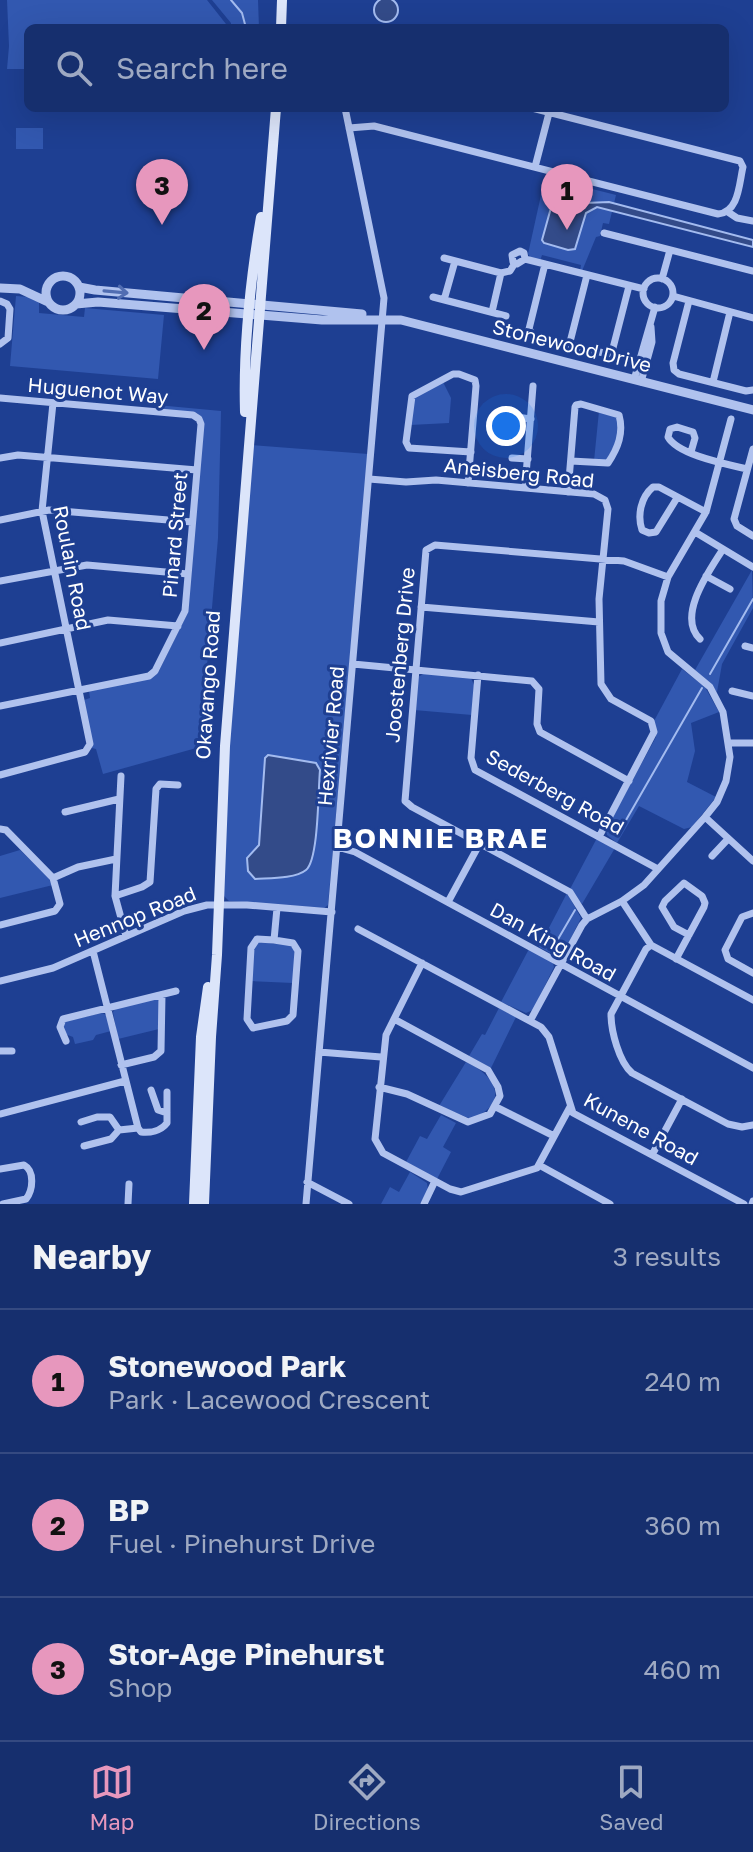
<!DOCTYPE html>
<meta charset="utf-8">
<style>
:root{--surface:#162f6e;--page:#233b76;--text:#f1f3f6;--muted:#9ea9c2;--line:#354a81;--accent:#e797bd}
body{margin:0;font-family:"Golos Text",sans-serif;background:var(--page);color:var(--text)}
.you{position:absolute;left:506px;top:426px;width:28px;height:28px;margin:-20px;border:6px solid #fff;border-radius:50%;background:#1a73e8;box-shadow:0 0 0 12px #1a73e833}
.badge{display:grid;place-items:center;width:52px;height:52px;border-radius:50%;background:var(--accent);color:#111;font-size:26px;font-weight:700}
.pin{position:absolute;translate:-50% -66px;filter:drop-shadow(0 2px 4px #0008)}
.pin::after{content:'';position:absolute;top:42px;width:28px;height:24px;background:inherit;clip-path:polygon(0 0,100% 0,50% 100%)}
.list{margin:0;padding:0;list-style:none}
h2{display:flex;justify-content:space-between;align-items:center;height:104px;margin:0;padding:0 32px;font-size:34px}
h2 small{font-size:26px;font-weight:400;color:var(--muted)}
.list li{display:grid;grid-template-columns:52px 1fr auto;gap:24px;align-items:center;box-sizing:border-box;height:144px;padding:0 32px;border-top:2px solid var(--line)}
.list b{display:block;font-size:30px;white-space:nowrap}
.list p{margin:0;font-size:26px;white-space:nowrap;color:var(--muted)}
.list em{font-size:26px;font-style:normal;color:var(--muted)}
.icon{flex:none;width:44px;height:44px;fill:none;stroke:currentColor;stroke-width:2;stroke-linecap:round;stroke-linejoin:round}
.map{position:relative;flex:none;width:753px;height:1204px;overflow:hidden}
.search{position:absolute;background:var(--surface);box-shadow:0 8px 32px #0002;left:24px;right:24px;top:24px;height:88px;display:flex;align-items:center;gap:20px;box-sizing:border-box;padding:0 28px;border-radius:12px;color:var(--muted);font-size:30px}
.sheet{height:536px;background:var(--surface)}
nav{display:flex;justify-content:space-around;align-items:center;box-sizing:border-box;height:112px;border-top:2px solid var(--line);background:var(--surface);font-size:22px;color:var(--muted)}
nav a{display:grid;justify-items:center;gap:4px}
nav .on{color:var(--accent)}
.map>svg:first-child{display:block}
.green{fill:#3258b0}
.water{fill:#334b89;stroke:#a3bbef;stroke-width:2}
.lines{fill:none;stroke-linecap:round;stroke-linejoin:round}
.stream{stroke:#a3bbef;stroke-width:2}
.minor{stroke:#b0c2ee;stroke-width:7}
.tertiary{stroke:#b0c2ee;stroke-width:9}
.secondary{stroke:#dce5fa;stroke-width:10}
.oneway{stroke:#516db2}
.labels{text-anchor:middle;stroke-width:6;stroke-linejoin:round;paint-order:stroke}
.street-label{font-size:20px;fill:#fff;stroke:#1e3f92}
.district-label{font-size:28px;font-weight:bold;letter-spacing:2px;fill:#fff;stroke:#1e3f92}
</style>
<div class="map">
<svg width="753" height="1204" viewBox="0 0 753 1204">
<rect width="100%" height="100%" fill="#1e3f92"/>
<!-- green -->
<path class="green" d="M7,0H207L226,24L225,28H28V69H7L9,46Z
M212,0H258L259,28H231V23Z
M16,128H43V149H16Z
M545,177L616,195L609,224L603,223L600,236L596,237L582,271H580L581,265L542,255L540,261L531,258L528,254Z
M16,296L30,297L39,302V313L84,317L85,308L164,315L158,379L10,366Z
M443,382L451,398L449,423L410,425L414,397Z
M157,405L221,411L218,538L200,747L103,774L96,749L92,748L84,700L90,698L89,691L159,671L186,616L204,423L197,413L157,409Z
M599,411L618,418L617,440L606,461H594Z
M252,445L368,454L328,905L323,909L229,901L224,896L223,801Z
M752,570L753,608L722,664L717,692L695,670Z
M682,669L705,687L719,712L691,723L695,751L687,782L716,797L692,827L684,829L639,806L617,843L607,835L606,829L656,737L654,721Z
M425,673L471,678L474,685L472,715L414,710L418,677Z
M597,838L615,848L582,904L570,889Z
M20,850L48,877L53,885L0,898V856Z
M567,893L581,918L564,952L554,955L539,947Z
M259,942L290,945L295,951L293,983L251,981L253,949Z
M529,949L553,963L554,967L533,1010L526,1013L501,1002Z
M156,999L159,1001V1029L118,1039L113,1012L116,1008Z
M499,1008L516,1017L491,1068L469,1056L482,1034L485,1035Z
M102,1013L106,1015L111,1031L96,1035L93,1040L75,1044L73,1037L65,1034L63,1023L66,1021Z
M466,1062C497,1076 510,1104 471,1119L439,1106Z
M441,1115L456,1123L443,1147L451,1152L437,1179L406,1162L420,1136L427,1139Z
M410,1172L427,1183L428,1190L420,1204H381L390,1187L399,1192Z"/>
<!-- water -->
<path class="water" d="M374 10a12 12 0 1 1 24 0a12 12 0 1 1-24 0Z
M558,195L585,203L609,202L753,240V247L597,207L586,213L575,249L568,250L544,243L542,240L554,197Z
M268,755L316,763L320,770C318,789 319,859 306,870C295,879 269,878 255,879L248,871L247,858L259,845L265,758Z"/>
<g class="lines">
<!-- stream -->
<path class="stream" d="M231,0L242,13L246,28
M710,674L753,599
M618,834L702,688
M554,946L575,910"/>
<!-- minor -->
<path class="minor" d="M349,128L374,126L718,214C739,212 739,184 743,167L740,161L532,108
M535,167L549,113
M728,212L737,218L753,221
M604,233L753,271
M444,258L501,273
M525,259L524,253L520,251L512,255L513,262L517,264L525,259L644,289
M545,264L529,329L535,337L608,354L613,348L629,286
M643 293a15 15 0 1 1 30 0a15 15 0 1 1-30 0Z
M662,279L670,250
M673,296L753,318
M433,297L506,316
M444,300L455,261
M0,301L7,304L10,309L8,338L0,344
M689,301L673,363L674,370L679,374L746,391L753,390
M492,312L501,273L510,271L515,263
M569,346L587,275
M634,380L655,307
M641,382L652,342L651,327
M713,382L730,312
M0,398L193,415L199,419L201,424L185,611L155,671L149,676L0,706
M516,417L531,419
M753,449L734,519L737,526L753,536
M691,452L695,438L693,432L677,427L670,429L668,437C678,455 726,464 747,469
M0,458L18,455L197,470
M512,458L528,459
M369,479L406,482L436,480L594,494L605,500L608,509L599,599L601,684L611,699L651,721L654,732L599,837
M468,483L476,386L475,380L459,374H453L412,396L406,442L409,448L471,452
M525,488L533,386
M568,492L575,407L576,405L581,404L619,415C624,433 618,448 608,463L571,461
M677,498L656,532L649,533L642,530C637,515 641,497 653,487H659L706,512
M0,520L49,510L192,522
M695,532L753,567
M706,576L730,589
M0,581L87,565L188,574
M421,607L599,622
M700,639C676,616 710,570 723,549
M0,643L108,620L178,626
M745,646L753,648
M353,664L532,681L539,689L537,724L540,732L629,781
M478,675L471,758L475,770L658,869
M732,691L753,696
M729,743H753
M0,775L85,752L90,744L42,511L53,403
M121,776L115,896L126,936
M65,812L119,799
M705,817L753,861
M0,829L6,830L53,878L60,904L55,911L0,925
M337,847L355,852L753,1068
M712,856L728,839
M53,878L78,867L116,859
M115,896L142,887L150,882L156,789L160,784L178,785
M622,901L651,945L753,1000
M448,902L480,843
M753,913L742,917L725,950L728,959L753,973
M587,919L570,892L412,807L405,801L426,550L435,545L624,561L668,577
M358,929L541,1027L549,1037L573,1113L744,1204
M274,940L293,943L298,951L293,1015L287,1021L253,1028L247,1019L251,948L257,939L274,940L277,908
M651,945L646,949L611,1014C611,1031 619,1062 632,1073L728,1124L742,1127L753,1125
M676,959L704,907L705,903L702,896L684,883L665,901L662,907L674,927L689,935
M422,963L386,1035L375,1139L383,1153L450,1189L461,1192L537,1168L570,1107
M0,981L53,968L184,911L207,905H247L332,912
M530,1021L582,925L587,919L622,901L644,885L705,817L717,802L726,781L730,757L723,712L710,687L668,652L661,633V601L668,577L706,512L731,419
M66,1041L60,1027L63,1019L176,991
M0,1051H12
M319,1052L381,1057
M121,1065L154,1057L161,1051L162,995
M379,1087L407,1094L468,1122L490,1114L500,1096L498,1087L488,1070L394,1019
M151,1090L158,1110L167,1113
M496,1107L554,1136
M0,1114L125,1081
M81,1122L97,1117H110L119,1130
M138,1128L141,1132C150,1133 161,1131 167,1123V1092
M84,1146L111,1139L119,1130L138,1128L93,951
M652,1155L682,1099
M539,1165L610,1204
M0,1169L24,1165C35,1171 33,1190 26,1199L3,1204
M307,1182L349,1204
M128,1204L129,1184
M306,1204L384,298L345,108
M424,1204L435,1181
M752,1204L753,1201"/>
<!-- tertiary -->
<path class="tertiary" d="M46 293a17 17 0 1 1 34 0a17 17 0 1 1-34 0Z
M79,287L95,290L362,314
M0,288L20,289L48,302
M76,304L98,302L322,320H401L753,410"/>
<!-- secondary -->
<path class="secondary" d="M281,28L282,0
M245,412C243,346 250,282 261,217
M194,1204L201,1037L208,987
M204,1204L211,1037L217,955L225,746L276,108"/>
</g>
<!-- one-way arrows -->
<defs><path id="oneway-shaft" d="M-6 0H5M1.5-3L5.5 0L1.5 3" fill="none" stroke-width="1.6" stroke-linecap="round" stroke-linejoin="round" transform="scale(2)"/></defs>
<use class="oneway" href="#oneway-shaft" transform="translate(116 292) rotate(5)"/>
<g class="labels">
<!-- street labels -->
<g class="street-label">
<text transform="translate(572 346) rotate(14)" y="7">Stonewood Drive</text>
<text transform="translate(98 391) rotate(5)" y="7">Huguenot Way</text>
<text transform="translate(519 473) rotate(6)" y="7">Aneisberg Road</text>
<text transform="translate(175 535) rotate(-85)" y="7">Pinard Street</text>
<text transform="translate(72 568) rotate(79)" y="7">Roulain Road</text>
<text transform="translate(400 655) rotate(-85)" y="7">Joostenberg Drive</text>
<text transform="translate(208 685) rotate(-86)" y="7">Okavango Road</text>
<text transform="translate(331 736) rotate(-85)" y="7">Hexrivier Road</text>
<text transform="translate(555 792) rotate(29)" y="7">Sederberg Road</text>
<text transform="translate(135 917) rotate(-22)" y="7">Hennop Road</text>
<text transform="translate(553 942) rotate(29)" y="7">Dan King Road</text>
<text transform="translate(641 1129) rotate(29)" y="7">Kunene Road</text>
</g>
<!-- district labels -->
<g class="district-label">
<text x="441" y="848">BONNIE BRAE</text>
</g>
</g>
</svg>
<div class="you"></div>
<div class="pin badge" style="left:567px;top:230px">1</div>
<div class="pin badge" style="left:204px;top:350px">2</div>
<div class="pin badge" style="left:162px;top:225px">3</div>
<div class="search"><svg class="icon" aria-label="search" viewBox="0 0 24 24"><circle cx="10" cy="10" r="6"/><path d="M15 15l6 6"/></svg>Search here</div>
</div>
<section class="sheet">
<h2>Nearby<small>3 results</small></h2>
<ul class="list">
<li><span class="badge">1</span><div><b>Stonewood Park</b><p>Park · Lacewood Crescent</p></div><em>240 m</em></li>
<li><span class="badge">2</span><div><b>BP</b><p>Fuel · Pinehurst Drive</p></div><em>360 m</em></li>
<li><span class="badge">3</span><div><b>Stor-Age Pinehurst</b><p>Shop</p></div><em>460 m</em></li>
</ul>
</section>
<nav>
<a class="on"><svg class="icon" aria-label="map" viewBox="0 0 24 24"><path d="M3 6l6-2 6 2 6-2v14l-6 2-6-2-6 2zM9 4v14M15 6v14"/></svg>Map</a>
<a><svg class="icon" aria-label="directions" viewBox="0 0 24 24"><path d="M12 3l9 9-9 9-9-9zM9 14v-3h6M13 9l2 2-2 2"/></svg>Directions</a>
<a><svg class="icon" aria-label="saved" viewBox="0 0 24 24"><path d="M7 4h10v16l-5-4-5 4z"/></svg>Saved</a>
</nav>
